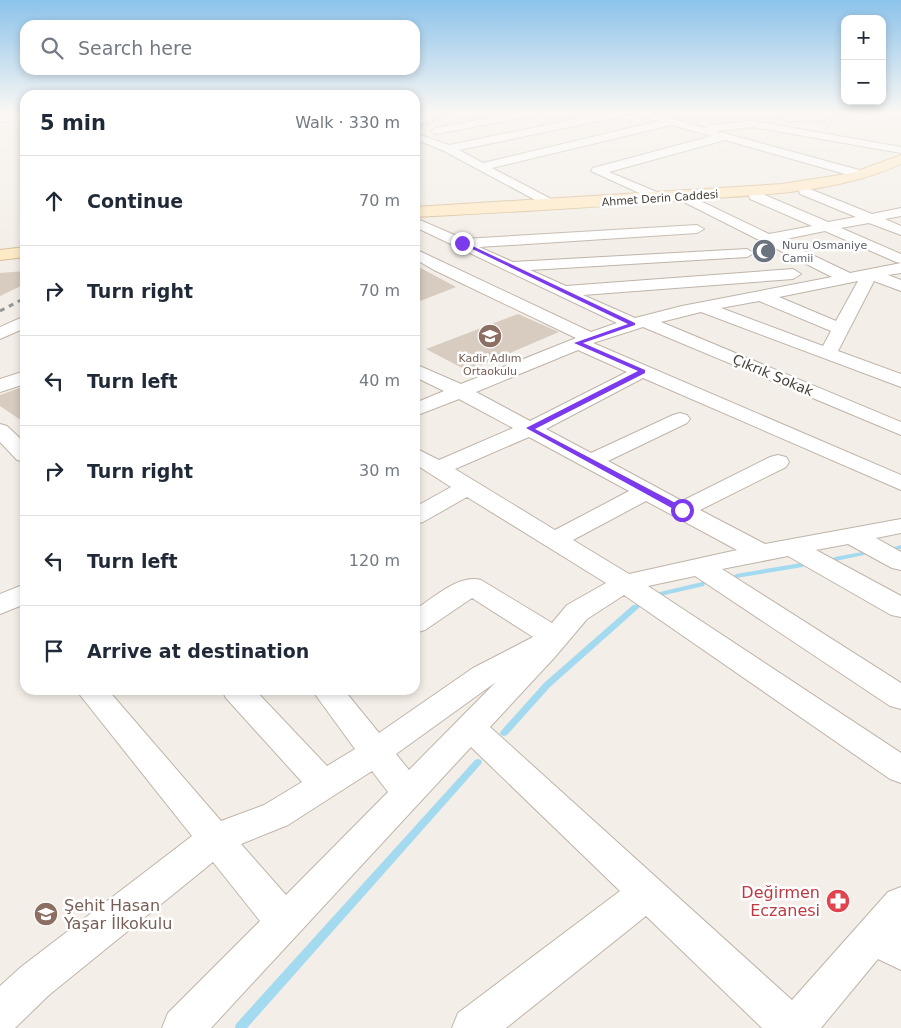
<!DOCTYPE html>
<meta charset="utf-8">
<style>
:root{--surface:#fff;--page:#f6f6f7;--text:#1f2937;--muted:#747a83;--line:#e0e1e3}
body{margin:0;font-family:"DejaVu Sans",sans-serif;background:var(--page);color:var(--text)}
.controls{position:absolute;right:15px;top:15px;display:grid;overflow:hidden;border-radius:10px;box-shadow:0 2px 8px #0003}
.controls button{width:45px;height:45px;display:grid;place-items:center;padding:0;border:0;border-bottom:1px solid var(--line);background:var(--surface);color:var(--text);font:25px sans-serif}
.stop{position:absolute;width:15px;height:15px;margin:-11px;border:4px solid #7c3aed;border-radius:50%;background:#fff}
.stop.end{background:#7c3aed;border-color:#fff;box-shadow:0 1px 5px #0008}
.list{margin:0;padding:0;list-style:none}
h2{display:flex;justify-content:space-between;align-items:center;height:65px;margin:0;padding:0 20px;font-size:21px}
h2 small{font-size:16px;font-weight:400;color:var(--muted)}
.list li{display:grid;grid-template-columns:32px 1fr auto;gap:15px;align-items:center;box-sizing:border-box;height:90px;padding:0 20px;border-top:1px solid var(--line)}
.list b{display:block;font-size:19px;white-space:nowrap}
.list em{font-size:16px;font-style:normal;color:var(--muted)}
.icon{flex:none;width:28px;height:28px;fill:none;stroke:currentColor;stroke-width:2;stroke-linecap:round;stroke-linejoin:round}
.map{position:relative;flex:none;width:901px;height:1028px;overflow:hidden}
.search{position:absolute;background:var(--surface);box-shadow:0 2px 8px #0003;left:20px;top:20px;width:400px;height:55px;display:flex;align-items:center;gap:12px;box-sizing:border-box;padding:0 18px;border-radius:15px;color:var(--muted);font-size:19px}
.panel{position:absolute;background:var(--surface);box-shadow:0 2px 8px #0003;left:20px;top:90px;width:400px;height:605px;border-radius:15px}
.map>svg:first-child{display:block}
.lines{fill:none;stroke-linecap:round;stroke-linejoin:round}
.stream{fill:#a3daf0;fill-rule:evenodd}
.building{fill:#d8cbbf}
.street-casing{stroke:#bfb4a9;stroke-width:2}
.secondary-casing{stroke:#d7be99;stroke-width:2}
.street{fill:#fff;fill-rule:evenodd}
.secondary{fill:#ffeac6;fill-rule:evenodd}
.rail-far1{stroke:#969696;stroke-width:2;stroke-dasharray:3 3;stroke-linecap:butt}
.rail{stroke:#969696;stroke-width:3;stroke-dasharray:5 5;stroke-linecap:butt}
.route{fill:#7c3aed}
.labels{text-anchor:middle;stroke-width:5;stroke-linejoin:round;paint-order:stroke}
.far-street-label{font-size:11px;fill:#463e36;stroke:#fff}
.far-worship-label{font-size:11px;fill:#5b616d;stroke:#fff;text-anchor:start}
.far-education-label{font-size:11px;fill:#785e54;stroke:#fff}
.street-label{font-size:14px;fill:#463e36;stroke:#fff}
.near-health-label{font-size:16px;fill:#be3a42;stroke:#fff;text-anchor:end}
.near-education-label{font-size:16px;fill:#785e54;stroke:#fff;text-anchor:start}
</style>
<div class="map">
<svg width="901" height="1028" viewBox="0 0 901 1028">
<rect width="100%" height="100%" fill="#f3eee7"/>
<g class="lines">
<!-- stream -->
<path class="stream" d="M837,111H839L826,130H824Z
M901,545V549L896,550L893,548L894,547Z
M862,552L865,554L864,555L835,561L832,559L835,557Z
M801,563L804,565L803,567L736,578L733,576L736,574Z
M702,582H704L705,584L704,586L660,596H658L657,594L658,592H660Z
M633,605H639L640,607L550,687L507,735L504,736L501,735L500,733L501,731L544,683Z
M478,759L481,760L482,762L481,764L247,1028H235L236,1024L475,760Z"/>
</g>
<!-- building -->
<path class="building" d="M415,265L456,287L415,303Z
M25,271V284L0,296V273Z
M518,314L559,332L468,371L426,349Z
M25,386V423L0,406V395Z"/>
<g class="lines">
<!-- street casing -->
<g class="street-casing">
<path id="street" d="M434,111H447L415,126V119Z
M525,111H546L541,114L436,134L431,131L436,128Z
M616,111H644L705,128L710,125L753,121L901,147V153L753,127L716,131L863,171L865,174L859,178L725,140L609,172L664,195L666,198L664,201L659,202L591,171L593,168L712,136L671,125L492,168L557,202L559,205L552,209L444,151L415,139L420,135L449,145ZM632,114L659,121L483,163L459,150Z
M821,111H831L826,119L822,120L787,121L782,118L787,115L819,114Z
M25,113V119L0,122V116Z
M805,187L872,214L901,208V216L885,219L901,226V235L869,223L841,228L901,254V273L888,275L901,280V291L874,281L838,351L901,374V387L701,312L661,322L901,422V435L643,327L593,343L901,475V490L643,378L546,429L591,453L673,415L680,413L687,415L690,419L687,423L608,461L682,501L770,457L778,455L786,457L789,462L786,467L700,510L765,544L901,519V533L876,538L901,552V570L892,568L848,544L816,550L901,596V617L891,615L788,556L722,569L901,683V709L890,706L695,576L648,586L901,753V783L890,779L624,595L587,619L554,658L490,727L792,1000L888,892L901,887V970L878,959L821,1028H762L646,916L506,1028H452L458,1013L620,891L471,747L211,1028H162L168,1013L260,921L213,862L49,995L15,1028H0V986L21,967L192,836L76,690H108L221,821L264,805L302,782L226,698L222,690H255L327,766L355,749L312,690H344L379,733L473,668L533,637L472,598L425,630L415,633V610C433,598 459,574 481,580L552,623L567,605L606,583L467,497L423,522L415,524V507L451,487L415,464V448L439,460L513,428L459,399L415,416V403L444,391L415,377V364L461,384L576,338L434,270L415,259V249L591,332L617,323L415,227V218L464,239L697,225L704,229L697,233L479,247L513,262L747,249L754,253L747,257L530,270L566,286L793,269L801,274L793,279L583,295L635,318L682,306L832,277L680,200L682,197H692L769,234L812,226L750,199L749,196L750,193H760L828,222L856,217L800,194L799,191ZM825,231L896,262L901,263L850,273L781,240ZM858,281L836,321L779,297ZM759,301L831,331L823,346L721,308ZM578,350L627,372L530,421L476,392ZM529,437L629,491L555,530L455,469ZM646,501L737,550L629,574L573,540ZM496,682L409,770L396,754ZM372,771L388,792L286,895L241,844L288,825Z
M25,316V328L0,339V327Z
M25,371V384L0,392V379Z
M0,424L7,426L25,443V462L17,460L0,442Z
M25,584V604L0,614V594Z"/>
</g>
<!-- secondary casing -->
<g class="secondary-casing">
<path id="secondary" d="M901,155V164C837,193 768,194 700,199C605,207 510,212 415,217V207L782,184L852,173Z
M25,247V257L0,260V250Z"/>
</g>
<!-- street -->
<use href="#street" class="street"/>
<!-- secondary -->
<use href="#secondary" class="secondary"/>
<!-- rail-far1 -->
<path class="rail-far1" d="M415,129L458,111"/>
<!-- rail -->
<path class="rail" d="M0,311L25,298"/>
</g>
<!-- sky -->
<linearGradient id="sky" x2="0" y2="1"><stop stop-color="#8cc3eb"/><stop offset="0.44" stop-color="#faf7f4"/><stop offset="1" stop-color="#faf7f4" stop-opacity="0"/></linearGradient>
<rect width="901" height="255" fill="url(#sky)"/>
<!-- route -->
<path class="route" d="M464,242L635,323V325L583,343L645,370V373L535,429L685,508V512H679L526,428L638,371L574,343L628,324L460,243Z"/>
<!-- icons -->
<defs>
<g id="mosque-disc" transform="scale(1.25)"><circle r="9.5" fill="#6b7280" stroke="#fff"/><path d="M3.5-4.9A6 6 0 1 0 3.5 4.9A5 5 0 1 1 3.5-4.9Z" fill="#fff"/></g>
<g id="school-disc" transform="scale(1.25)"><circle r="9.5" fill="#8d6e63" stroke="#fff"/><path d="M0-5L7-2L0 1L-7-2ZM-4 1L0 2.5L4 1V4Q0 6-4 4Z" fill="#fff"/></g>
<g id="pharmacy-disc" transform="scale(1.25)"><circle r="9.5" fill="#e0444e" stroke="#fff"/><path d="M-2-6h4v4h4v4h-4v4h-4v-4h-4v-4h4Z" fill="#fff"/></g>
</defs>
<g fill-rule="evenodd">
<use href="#mosque-disc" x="764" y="251"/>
<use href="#school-disc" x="490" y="336"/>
<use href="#pharmacy-disc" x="838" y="901"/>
<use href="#school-disc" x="46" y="914"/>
</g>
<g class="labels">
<!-- far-street labels -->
<g class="far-street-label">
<text transform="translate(660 198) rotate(-4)" y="4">Ahmet Derin Caddesi</text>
</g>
<!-- far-worship labels -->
<g class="far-worship-label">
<text x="782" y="249">Nuru Osmaniye<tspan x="782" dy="13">Camii</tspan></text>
</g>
<!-- far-education labels -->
<g class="far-education-label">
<text x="490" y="362">Kadir Adlım<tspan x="490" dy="13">Ortaokulu</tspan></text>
</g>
<!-- street labels -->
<g class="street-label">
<text transform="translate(773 375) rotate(23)" y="5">Çıkrık Sokak</text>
</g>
<!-- near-health labels -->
<g class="near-health-label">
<text x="820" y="898">Değirmen<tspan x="820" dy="18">Eczanesi</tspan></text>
</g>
<!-- near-education labels -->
<g class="near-education-label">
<text x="64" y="911">Şehit Hasan<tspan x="64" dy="18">Yaşar İlkokulu</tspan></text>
</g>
</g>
</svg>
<div class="controls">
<button>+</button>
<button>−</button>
</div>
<div class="stop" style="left:682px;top:510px"></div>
<div class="stop end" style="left:462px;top:243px"></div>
<div class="search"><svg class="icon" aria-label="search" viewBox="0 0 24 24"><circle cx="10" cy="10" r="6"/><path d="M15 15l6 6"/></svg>Search here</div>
<section class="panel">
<h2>5 min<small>Walk · 330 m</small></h2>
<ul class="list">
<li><svg class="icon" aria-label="ahead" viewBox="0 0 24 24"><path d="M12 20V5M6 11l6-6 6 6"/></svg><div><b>Continue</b></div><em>70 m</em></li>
<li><svg class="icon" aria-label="right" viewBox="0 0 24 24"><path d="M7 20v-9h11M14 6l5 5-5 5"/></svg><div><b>Turn right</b></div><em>70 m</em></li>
<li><svg class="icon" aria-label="left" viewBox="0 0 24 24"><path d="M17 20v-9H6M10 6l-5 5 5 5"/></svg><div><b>Turn left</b></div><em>40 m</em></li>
<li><svg class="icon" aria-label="right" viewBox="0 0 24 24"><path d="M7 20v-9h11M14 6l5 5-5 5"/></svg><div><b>Turn right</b></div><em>30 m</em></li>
<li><svg class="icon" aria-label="left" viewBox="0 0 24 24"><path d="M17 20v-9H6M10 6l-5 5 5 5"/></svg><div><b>Turn left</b></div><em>120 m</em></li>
<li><svg class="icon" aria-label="arrive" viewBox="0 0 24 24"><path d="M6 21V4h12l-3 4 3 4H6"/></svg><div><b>Arrive at destination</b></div></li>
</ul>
</section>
</div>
